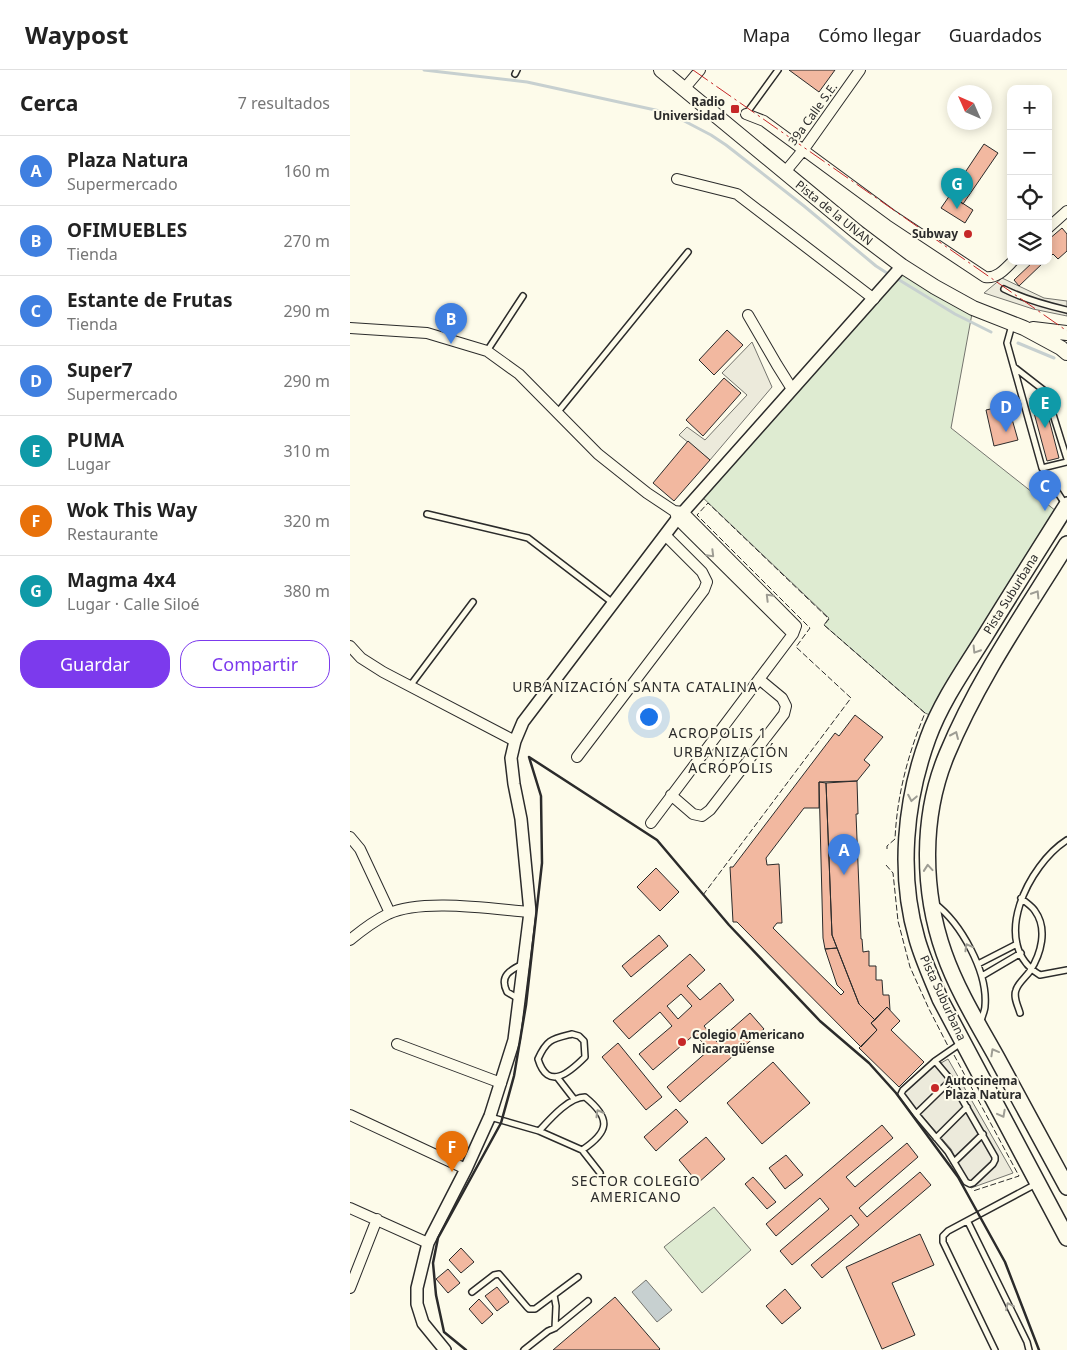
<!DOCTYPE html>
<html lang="es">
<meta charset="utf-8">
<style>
:root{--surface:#fff;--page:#f2f2f2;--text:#222;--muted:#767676;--line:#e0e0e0;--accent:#7c3aed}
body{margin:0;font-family:"Noto Sans",sans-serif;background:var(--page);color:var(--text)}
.controls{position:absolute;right:15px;top:15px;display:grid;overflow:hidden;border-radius:10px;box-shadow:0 2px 12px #0003}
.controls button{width:45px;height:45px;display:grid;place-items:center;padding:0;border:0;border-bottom:1px solid var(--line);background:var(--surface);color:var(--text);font:25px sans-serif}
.compass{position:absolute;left:597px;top:15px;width:45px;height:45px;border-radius:50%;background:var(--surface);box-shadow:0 2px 12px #0003;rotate:315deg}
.you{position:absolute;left:298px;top:646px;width:18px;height:18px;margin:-12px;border:4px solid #fff;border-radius:50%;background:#1a73e8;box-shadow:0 0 0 8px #1a73e833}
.badge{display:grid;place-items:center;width:32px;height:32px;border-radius:50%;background:var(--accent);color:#fff;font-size:16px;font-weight:700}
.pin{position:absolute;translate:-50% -41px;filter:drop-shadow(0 1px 2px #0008)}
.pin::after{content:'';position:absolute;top:26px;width:18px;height:15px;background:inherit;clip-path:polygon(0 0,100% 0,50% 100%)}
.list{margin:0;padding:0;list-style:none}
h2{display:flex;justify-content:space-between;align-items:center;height:65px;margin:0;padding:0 20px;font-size:21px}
h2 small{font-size:16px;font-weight:400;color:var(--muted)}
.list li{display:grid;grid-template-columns:32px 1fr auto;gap:15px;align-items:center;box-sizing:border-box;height:70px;padding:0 20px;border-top:1px solid var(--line)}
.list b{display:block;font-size:19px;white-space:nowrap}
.list p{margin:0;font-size:16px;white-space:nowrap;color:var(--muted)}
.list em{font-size:16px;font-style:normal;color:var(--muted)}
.actions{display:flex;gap:10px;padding:15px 20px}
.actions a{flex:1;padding:11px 0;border:1px solid var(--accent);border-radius:20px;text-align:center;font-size:18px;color:var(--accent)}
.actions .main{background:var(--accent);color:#fff}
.icon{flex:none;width:28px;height:28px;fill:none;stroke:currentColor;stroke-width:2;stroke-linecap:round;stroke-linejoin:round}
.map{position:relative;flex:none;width:717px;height:1280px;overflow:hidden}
header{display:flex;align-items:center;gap:30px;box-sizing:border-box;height:70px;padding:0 25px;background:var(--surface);border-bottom:1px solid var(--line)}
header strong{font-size:24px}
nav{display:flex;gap:28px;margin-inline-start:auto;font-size:18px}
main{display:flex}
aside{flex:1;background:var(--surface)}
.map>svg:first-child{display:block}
.green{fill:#deebd1;stroke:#74746e}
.parking{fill:#eceadb;stroke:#74746e}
.water{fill:#c7d0d0;stroke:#74746e}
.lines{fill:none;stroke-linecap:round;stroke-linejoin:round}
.stream{stroke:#c7d0d0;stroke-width:3}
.building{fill:#f2b8a0;stroke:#2b2b2b;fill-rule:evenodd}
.service-casing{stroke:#2b2b2b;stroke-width:8}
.minor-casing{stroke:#2b2b2b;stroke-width:12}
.tertiary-casing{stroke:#2b2b2b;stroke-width:14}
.secondary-casing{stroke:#2b2b2b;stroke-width:16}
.primary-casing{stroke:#2b2b2b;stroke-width:18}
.service{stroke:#fdfbea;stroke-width:5}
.minor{stroke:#fdfbea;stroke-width:10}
.tertiary{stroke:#fdfbea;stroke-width:11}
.secondary{stroke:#fdfbea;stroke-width:14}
.primary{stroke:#fdfbea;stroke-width:15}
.fence{stroke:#2b2b2b;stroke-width:1;stroke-dasharray:6 2.5;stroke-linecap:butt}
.wall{stroke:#2b2b2b;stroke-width:2.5}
.power{stroke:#c62828;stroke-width:1;stroke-dasharray:18 4 2.5 4;stroke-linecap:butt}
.oneway{stroke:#9e9d94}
.poi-dot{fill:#c62828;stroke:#fdfbea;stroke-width:2}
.labels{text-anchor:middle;stroke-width:4;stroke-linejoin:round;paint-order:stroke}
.poi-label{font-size:12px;font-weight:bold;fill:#2b2b2b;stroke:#fdfbea;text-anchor:end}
.street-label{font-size:12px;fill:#2b2b2b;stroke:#fdfbea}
.neighbourhood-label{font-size:14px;letter-spacing:1px;fill:#2b2b2b;stroke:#fdfbea}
</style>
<header>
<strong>Waypost</strong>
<nav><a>Mapa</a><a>Cómo llegar</a><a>Guardados</a></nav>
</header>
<main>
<aside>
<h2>Cerca<small>7 resultados</small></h2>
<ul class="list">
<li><span class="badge" style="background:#3f7fe0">A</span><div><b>Plaza Natura</b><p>Supermercado</p></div><em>160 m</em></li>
<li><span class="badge" style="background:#3f7fe0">B</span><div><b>OFIMUEBLES</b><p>Tienda</p></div><em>270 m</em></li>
<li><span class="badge" style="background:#3f7fe0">C</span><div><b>Estante de Frutas</b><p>Tienda</p></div><em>290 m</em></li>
<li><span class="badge" style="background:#3f7fe0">D</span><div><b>Super7</b><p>Supermercado</p></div><em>290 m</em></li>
<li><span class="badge" style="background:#0f9aa8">E</span><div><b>PUMA</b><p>Lugar</p></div><em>310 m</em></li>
<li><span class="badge" style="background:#e8710a">F</span><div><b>Wok This Way</b><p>Restaurante</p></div><em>320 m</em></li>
<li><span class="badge" style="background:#0f9aa8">G</span><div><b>Magma 4x4</b><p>Lugar · Calle Siloé</p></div><em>380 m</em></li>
</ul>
<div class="actions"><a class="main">Guardar</a><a>Compartir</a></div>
</aside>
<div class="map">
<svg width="717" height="1280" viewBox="0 0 717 1280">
<rect width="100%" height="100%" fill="#fdfbea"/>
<!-- green -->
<path class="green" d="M552,196L623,238L601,358L706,441L587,648L575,643L474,555L479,548L349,424Z
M364,1137L401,1180L352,1223L314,1177Z"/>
<!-- parking -->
<path class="parking" d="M652,208L694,228L717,231V246L683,239L634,223Z
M402,272L422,317L360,390L329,365L337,357L355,370L397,325L372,303Z
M585,987L591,993L598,989L663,1103L621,1118L601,1079L553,1024L581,998L578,993Z"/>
<!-- water -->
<path class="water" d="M296,1210L322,1240L307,1252L282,1222Z"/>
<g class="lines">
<!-- stream -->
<path class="stream" d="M74,0L177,12L319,43L361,65L376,75L454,136L526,196L540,205
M546,208L605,244L641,262
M668,273L704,288"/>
</g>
<!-- building -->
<path class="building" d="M439,0H485L469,22Z
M634,74L648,83L613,134L600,125Z
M600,125L623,140L615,153L591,138Z
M712,158L717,164V181L708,189L703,184L698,189V170Z
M684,191H695L669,216L664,210Z
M377,260L393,275L364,305L349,290Z
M374,308L391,323L353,366L336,350Z
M693,326L709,388L697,391L680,328Z
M658,335L668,370L644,376L636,340Z
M338,371L360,390L324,431L303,413Z
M505,645L533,667L514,690L520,695L507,711L469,712V738H454L416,788L417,795L429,794L432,853H427L423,858L491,925L494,922L487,915L475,879L487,878L509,934L525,950L521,953L527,960L511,977L387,852H383L380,797H383L485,663L489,666Z
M507,711L508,744H506L511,869H512L513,882L519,881V896H526V910H532L533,925H539L540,940L537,937L525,950L509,934L482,865L476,713Z
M469,712L476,713L482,865L487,878L475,879L473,868Z
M306,798L329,822L310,841L287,817Z
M309,865L318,876L281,907L272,896Z
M340,884L355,900L337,916L350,930L370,913L384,930L354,956L367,972L400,943L414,959L330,1032L317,1017L359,980L345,964L303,1000L289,984L322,956L310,942L279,969L263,951ZM331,924L342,936L328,949L317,936Z
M537,937L550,951L541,960L574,992L549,1017L509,978L527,960L521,953Z
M268,973L312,1027L296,1040L252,987Z
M423,992L460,1033L412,1074L377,1033Z
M326,1039L338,1052L306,1081L294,1067Z
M532,1055L543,1068L496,1107L505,1117L557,1073L568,1087L509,1138L517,1147L570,1102L581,1115L472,1208L461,1195L509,1155L501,1145L442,1195L430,1181L479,1139L470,1128L426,1166L416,1154Z
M356,1067L375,1089L348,1113L329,1090Z
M436,1085L453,1105L435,1119L419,1098Z
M403,1107L426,1132L417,1139L395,1114Z
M570,1164L584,1195L542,1213L565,1265L532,1279L496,1197Z
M111,1178L124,1192L111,1203L99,1190Z
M98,1199L110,1213L98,1223L86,1209Z
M147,1217L159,1232L147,1241L135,1226Z
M435,1219L451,1238L432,1254L416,1236Z
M265,1227L310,1279L309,1280H203Z
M129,1229L143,1244L132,1254L119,1239Z"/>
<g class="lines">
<!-- service casing -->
<g class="service-casing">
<path id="service" d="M165,4L167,0
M396,44L428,0
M654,219C674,229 695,235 717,240
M662,255L657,273L692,398L715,434
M137,281L173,226
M664,297L696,322L717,389
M207,343L338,182
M692,398L717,392
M77,444L178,468L263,533
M60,616L123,532
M717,770C679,794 638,874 690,905L717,900
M584,833C611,853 638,902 635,936C635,941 632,946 631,951
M628,894L667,874
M632,906L671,883
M169,929L157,922C149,906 160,900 173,894
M670,943C668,936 663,927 666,920C668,913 676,907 680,901C691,884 698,859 685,841C682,836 675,832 671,828
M222,964L229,966L234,971L235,987C220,1002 198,1022 188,989C197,969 202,969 222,964Z
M585,991L601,1010L645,1087V1090L643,1094L623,1113L620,1114L616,1112L598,1082L566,1044L551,1024L553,1020L585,991L611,973
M207,1007L224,1029
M566,1044L601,1010
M140,1047L189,1061L232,1080L250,1103
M189,1061C200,1049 219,1027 235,1027C262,1049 259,1062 232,1080
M586,1068L617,1037
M604,1092L633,1064
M618,1152L677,1272L679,1280
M122,1222L144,1205L149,1204L177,1237L179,1239H185L228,1207
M204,1225L206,1236L205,1258
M174,1280L198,1261L205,1258L238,1231
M645,1280L593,1172V1166L598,1161L686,1114"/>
</g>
<!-- minor casing -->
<g class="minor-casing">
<path id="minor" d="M334,19L350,0
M396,44L414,51L543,146L635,207C647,209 655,199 663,191
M435,102L454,79L510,0
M327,109L387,124L524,229
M698,158L717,141
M398,245L427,295L442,319
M0,258L77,263L137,281L169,304L248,384L297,423L324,441L333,442L446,556L443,564L301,753
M325,442L327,449L443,564
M0,576L11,588L33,602L165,671
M227,687L354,520L357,512L352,502L315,465
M321,725L343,744L352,746L360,740L434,644L436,636L432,628L409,609
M0,767L10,779L40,843
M0,870C12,860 24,851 38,844C72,828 142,839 180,842
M47,974L151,1013
M0,1045L116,1099
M0,1138L78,1173
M0,1218L27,1149"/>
</g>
<!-- tertiary casing -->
<g class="tertiary-casing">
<path id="tertiary" d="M95,1280L73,1253L67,1234V1218L78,1173L116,1099L140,1046L164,970L180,842L171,749L164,714L161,688L165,671L173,652L327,449L552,196"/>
</g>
<!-- secondary casing -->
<g class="secondary-casing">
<path id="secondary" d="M311,0L507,162L552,196L585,217L623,238L674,258L711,278L717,283
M683,259L717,263"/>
</g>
<!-- primary casing -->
<g class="primary-casing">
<path id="primary" d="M717,435C690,478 662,522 635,566C615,598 591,632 578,668C555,731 548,804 567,869C573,890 582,909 590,929L717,1168
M717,474C675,542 628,609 597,684C571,746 572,820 594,883C607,920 628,954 647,988C670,1031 694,1074 717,1117"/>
</g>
<!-- service -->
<use href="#service" class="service"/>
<!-- minor -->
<use href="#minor" class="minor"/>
<!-- tertiary -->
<use href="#tertiary" class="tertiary"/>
<!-- secondary -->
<use href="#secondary" class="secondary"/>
<!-- primary -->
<use href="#primary" class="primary"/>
<!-- fence -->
<path class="fence" d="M536,795L543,803L548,851L560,897L579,939L598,976
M353,825L501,628L446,577L460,558L347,445L358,433L479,549L474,555L575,643C558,684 547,725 545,769L537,776V779
M604,985L669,1106L623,1121"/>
<!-- wall -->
<path class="wall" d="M116,1280L94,1262L86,1225L83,1193L88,1168L151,1053L164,1006L176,935L192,793L191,726L179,687L307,770L379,855L470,951L519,993L546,1023L608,1107L629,1145L655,1192L689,1280"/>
<!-- power -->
<path class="power" d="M343,0L717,261"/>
</g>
<!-- one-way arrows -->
<defs><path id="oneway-chevron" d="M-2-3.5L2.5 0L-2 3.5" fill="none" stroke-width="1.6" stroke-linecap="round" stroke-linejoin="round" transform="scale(1.25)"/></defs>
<g class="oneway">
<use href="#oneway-chevron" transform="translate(361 484) rotate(45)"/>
<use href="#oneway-chevron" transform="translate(686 524) rotate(-58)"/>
<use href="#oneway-chevron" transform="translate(419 527) rotate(-135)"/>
<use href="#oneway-chevron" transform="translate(626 580) rotate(122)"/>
<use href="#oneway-chevron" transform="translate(605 665) rotate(-66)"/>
<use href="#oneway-chevron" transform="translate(562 728) rotate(101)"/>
<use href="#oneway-chevron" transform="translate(578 798) rotate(-95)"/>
<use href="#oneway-chevron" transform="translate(618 877) rotate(-119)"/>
<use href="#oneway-chevron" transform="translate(644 982) rotate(-119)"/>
<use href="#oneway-chevron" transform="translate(249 1043) rotate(-120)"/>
<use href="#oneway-chevron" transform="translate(652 1044) rotate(62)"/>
<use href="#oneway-chevron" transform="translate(659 1236) rotate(-116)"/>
</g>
<!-- markers -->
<g class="poi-dot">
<rect x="380" y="34" width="10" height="10" rx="2.5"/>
<circle cx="618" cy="164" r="5"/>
<circle cx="332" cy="972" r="5"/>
<circle cx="585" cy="1018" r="5"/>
</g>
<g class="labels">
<!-- poi labels -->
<g class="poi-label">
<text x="375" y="36">Radio<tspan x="375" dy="14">Universidad</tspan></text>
<text x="608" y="168">Subway</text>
<text x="342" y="969" text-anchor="start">Colegio Americano<tspan x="342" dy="14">Nicaragüense</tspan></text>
<text x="595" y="1015" text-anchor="start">Autocinema<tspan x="595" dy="14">Plaza Natura</tspan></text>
</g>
<!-- street labels -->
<g class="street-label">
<text transform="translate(463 44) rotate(-54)" y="4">39a Calle S.E.</text>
<text transform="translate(484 143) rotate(39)" y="4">Pista de la UNAN</text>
<text transform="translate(661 524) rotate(-58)" y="4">Pista Suburbana</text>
<text transform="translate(593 928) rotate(65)" y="4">Pista Suburbana</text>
</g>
<!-- neighbourhood labels -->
<g class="neighbourhood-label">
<text x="285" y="622">URBANIZACIÓN SANTA CATALINA</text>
<text x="368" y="668">ACROPOLIS 1</text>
<text x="381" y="687">URBANIZACIÓN<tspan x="381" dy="16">ACRÓPOLIS</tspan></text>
<text x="286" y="1116">SECTOR COLEGIO<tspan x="286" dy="16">AMERICANO</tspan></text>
</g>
</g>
</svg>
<div class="controls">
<button>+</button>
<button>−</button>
<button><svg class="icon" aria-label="locate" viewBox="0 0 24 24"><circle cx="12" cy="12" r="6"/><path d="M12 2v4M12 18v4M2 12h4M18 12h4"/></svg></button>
<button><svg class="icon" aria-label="layers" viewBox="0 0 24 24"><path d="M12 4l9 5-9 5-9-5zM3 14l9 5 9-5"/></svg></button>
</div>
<svg class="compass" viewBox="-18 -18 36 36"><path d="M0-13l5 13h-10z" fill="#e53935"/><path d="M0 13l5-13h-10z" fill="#767676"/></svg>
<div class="you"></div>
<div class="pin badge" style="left:494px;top:805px;background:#3f7fe0">A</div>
<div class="pin badge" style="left:101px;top:274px;background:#3f7fe0">B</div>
<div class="pin badge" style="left:695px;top:441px;background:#3f7fe0">C</div>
<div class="pin badge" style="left:656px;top:362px;background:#3f7fe0">D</div>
<div class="pin badge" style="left:695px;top:358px;background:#0f9aa8">E</div>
<div class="pin badge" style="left:102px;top:1102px;background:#e8710a">F</div>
<div class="pin badge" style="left:607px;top:139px;background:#0f9aa8">G</div>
</div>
</main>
